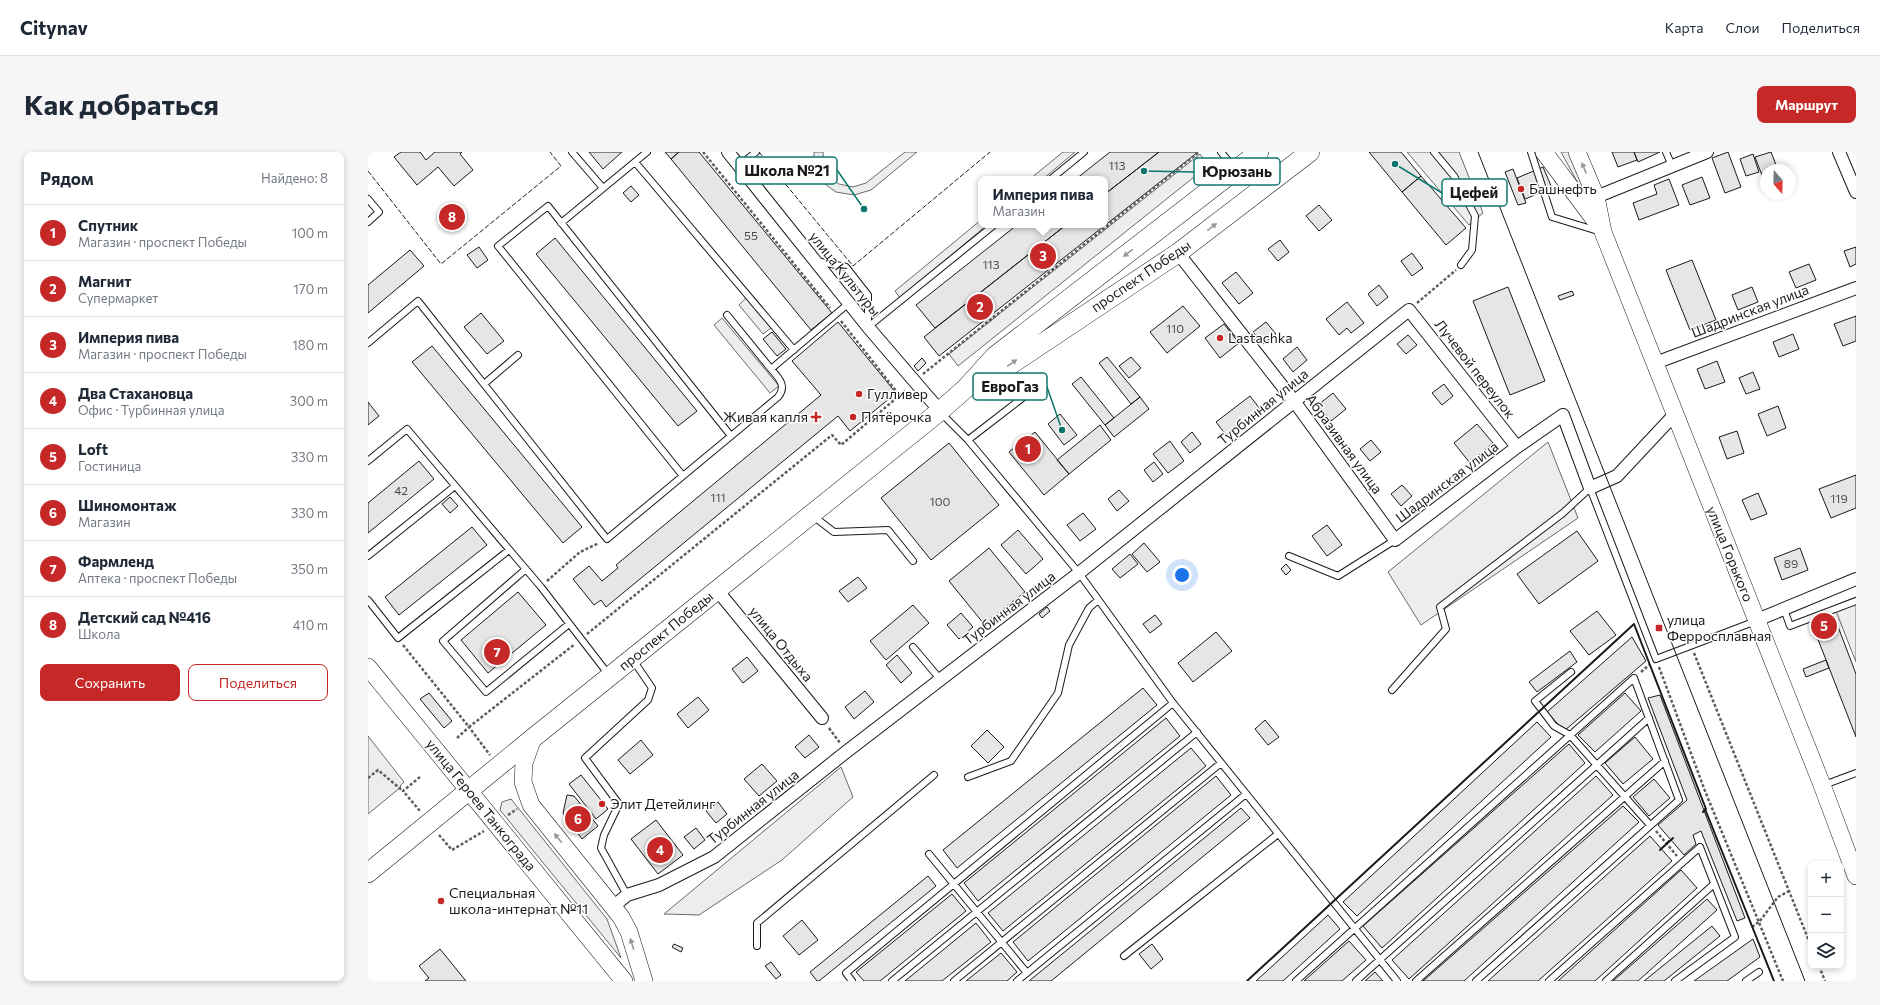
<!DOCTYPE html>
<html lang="ru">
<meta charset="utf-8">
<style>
:root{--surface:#fff;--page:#f6f6f7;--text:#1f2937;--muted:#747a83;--line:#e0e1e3;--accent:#c62828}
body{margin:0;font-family:Commissioner,sans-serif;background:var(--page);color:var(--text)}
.controls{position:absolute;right:12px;bottom:12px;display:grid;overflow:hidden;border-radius:8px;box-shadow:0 2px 6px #0003}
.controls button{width:36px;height:36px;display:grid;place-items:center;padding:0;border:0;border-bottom:1px solid var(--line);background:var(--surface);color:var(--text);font:20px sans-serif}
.compass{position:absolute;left:1392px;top:12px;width:36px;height:36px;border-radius:50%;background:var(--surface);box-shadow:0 2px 6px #0003;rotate:161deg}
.you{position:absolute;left:814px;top:423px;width:14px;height:14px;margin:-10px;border:3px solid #fff;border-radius:50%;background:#1a73e8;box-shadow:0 0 0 6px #1a73e833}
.badge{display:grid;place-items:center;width:26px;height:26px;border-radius:50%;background:var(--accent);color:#fff;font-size:13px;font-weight:700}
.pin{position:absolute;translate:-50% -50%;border:2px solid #fff;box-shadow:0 1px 4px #0006}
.popup{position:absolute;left:610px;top:24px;width:130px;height:52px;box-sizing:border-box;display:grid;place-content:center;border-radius:8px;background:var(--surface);filter:drop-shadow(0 1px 3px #0005);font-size:13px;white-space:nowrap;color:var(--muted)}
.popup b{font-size:15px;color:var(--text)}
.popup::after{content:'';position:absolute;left:50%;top:100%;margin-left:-8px;border:8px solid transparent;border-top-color:var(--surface)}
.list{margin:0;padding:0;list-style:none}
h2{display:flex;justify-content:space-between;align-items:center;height:52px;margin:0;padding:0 16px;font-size:17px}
h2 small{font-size:13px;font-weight:400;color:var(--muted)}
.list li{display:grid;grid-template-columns:26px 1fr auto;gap:12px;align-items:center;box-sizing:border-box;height:56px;padding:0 16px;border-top:1px solid var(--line)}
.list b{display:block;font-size:15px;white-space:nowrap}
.list p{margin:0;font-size:13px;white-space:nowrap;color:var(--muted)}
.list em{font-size:13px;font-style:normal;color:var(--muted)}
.actions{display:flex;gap:8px;padding:12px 16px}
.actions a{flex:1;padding:9px 0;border:1px solid var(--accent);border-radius:8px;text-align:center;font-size:14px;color:var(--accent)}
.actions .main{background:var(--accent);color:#fff}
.icon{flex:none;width:22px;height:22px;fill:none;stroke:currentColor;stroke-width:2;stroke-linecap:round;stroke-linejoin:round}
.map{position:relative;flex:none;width:1488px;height:829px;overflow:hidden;border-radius:8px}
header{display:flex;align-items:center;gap:24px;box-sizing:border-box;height:56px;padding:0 20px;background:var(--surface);border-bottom:1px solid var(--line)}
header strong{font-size:19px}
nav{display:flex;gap:22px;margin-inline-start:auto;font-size:14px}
.intro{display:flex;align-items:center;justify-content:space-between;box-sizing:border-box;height:96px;padding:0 24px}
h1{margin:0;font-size:28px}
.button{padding:10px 18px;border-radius:8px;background:var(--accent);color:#fff;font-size:14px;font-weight:700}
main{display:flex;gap:24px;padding:0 24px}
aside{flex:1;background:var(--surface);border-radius:8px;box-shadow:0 2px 6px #0003}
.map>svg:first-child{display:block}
.built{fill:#ededed;stroke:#6a6a6a}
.building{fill:#e6e6e6;stroke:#1a1a1a}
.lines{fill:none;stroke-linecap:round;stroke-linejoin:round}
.lane-casing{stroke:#1a1a1a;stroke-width:8}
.street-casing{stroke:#1a1a1a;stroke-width:14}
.secondary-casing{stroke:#1a1a1a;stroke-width:18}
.primary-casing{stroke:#1a1a1a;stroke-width:20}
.path{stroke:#5f5f5f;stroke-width:2.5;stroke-dasharray:3 2;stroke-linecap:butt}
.lane{stroke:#fff;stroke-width:6}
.street{stroke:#fff;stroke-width:12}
.secondary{stroke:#fff;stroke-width:17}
.primary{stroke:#fff;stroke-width:19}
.tram{stroke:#1a1a1a;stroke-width:1}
.fence{stroke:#1a1a1a;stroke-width:1;stroke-dasharray:5 2;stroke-linecap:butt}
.wall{stroke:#1a1a1a;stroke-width:2}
.oneway{fill:#989898}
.poi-dot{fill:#c62828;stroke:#fff;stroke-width:1.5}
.labels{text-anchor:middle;stroke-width:3;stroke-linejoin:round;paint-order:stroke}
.number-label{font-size:12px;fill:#4d4d4d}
.poi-label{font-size:14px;fill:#1a1a1a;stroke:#fff;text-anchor:start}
.street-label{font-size:14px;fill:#1a1a1a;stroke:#fff}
.leader{fill:none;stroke:#0f766e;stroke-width:1.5}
.callout-dot{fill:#0f766e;stroke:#fff;stroke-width:1.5}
.callout{fill:#fff;stroke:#0f766e;stroke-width:1.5}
.callout-label{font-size:15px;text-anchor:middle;font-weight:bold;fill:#1a1a1a}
</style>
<header>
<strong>Citynav</strong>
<nav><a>Карта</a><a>Слои</a><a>Поделиться</a></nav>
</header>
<div class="intro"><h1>Как добраться</h1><a class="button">Маршрут</a></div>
<main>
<aside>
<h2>Рядом<small>Найдено: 8</small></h2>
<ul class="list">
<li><span class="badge">1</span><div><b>Спутник</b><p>Магазин · проспект Победы</p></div><em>100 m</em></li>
<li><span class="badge">2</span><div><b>Магнит</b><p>Супермаркет</p></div><em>170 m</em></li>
<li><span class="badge">3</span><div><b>Империя пива</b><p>Магазин · проспект Победы</p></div><em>180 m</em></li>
<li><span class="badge">4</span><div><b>Два Стахановца</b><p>Офис · Турбинная улица</p></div><em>300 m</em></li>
<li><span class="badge">5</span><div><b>Loft</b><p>Гостиница</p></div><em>330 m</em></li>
<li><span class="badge">6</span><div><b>Шиномонтаж</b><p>Магазин</p></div><em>330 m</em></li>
<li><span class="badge">7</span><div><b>Фармленд</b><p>Аптека · проспект Победы</p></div><em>350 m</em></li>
<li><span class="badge">8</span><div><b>Детский сад №416</b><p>Школа</p></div><em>410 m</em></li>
</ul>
<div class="actions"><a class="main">Сохранить</a><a>Поделиться</a></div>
</aside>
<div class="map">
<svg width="1488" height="829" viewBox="0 0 1488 829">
<rect width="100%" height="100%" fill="#fff"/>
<!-- built -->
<path class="built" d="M446,0H455L456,15L463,27L471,32L485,35L498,31L537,0H549L503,38L486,43L468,40L454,30L446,14Z
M695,0H707L675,27H662Z
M1039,0H1091L1115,61L1101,73Z
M1193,0H1202L1225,59Z
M832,2L841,13L590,214L581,202Z
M613,68V73H619L532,146L527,139Z
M378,146L403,176L395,182L371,153Z
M354,166L411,234L402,241L346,173Z
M1180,290L1210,366L1053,473L1020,420Z
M1488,445V510L1466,454Z
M0,584L36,630L32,634L33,635L0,662Z
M473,615L485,645L414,708L331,763L296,762Z
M143,647L239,767L253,806L132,658L134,650Z"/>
<!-- building -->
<path class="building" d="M33,0H52L58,8L67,0H94L92,2L105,18L86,34L70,15L49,33L26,5Z
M221,0H254L235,17Z
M297,0H311L303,7Z
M311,0H331L464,161L443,178L303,7Z
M742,0H791L737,42V27H708Z
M791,0H830L571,204L556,185L698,73H737V42Z
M1001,0H1033L1053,24L1034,40Z
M1244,0H1266L1269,8L1250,15Z
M1266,0H1292L1270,10Z
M1360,0L1373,35L1357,41L1344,6Z
M1403,0L1410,18H1398V30L1397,31L1387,5Z
M1385,2L1391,20L1378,24L1372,7Z
M1175,15L1184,36L1157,47L1149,26Z
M1145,17L1158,51L1150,53L1137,20Z
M1053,24L1098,76L1078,93L1034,40Z
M1334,25L1342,46L1322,53L1314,33Z
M1301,27L1311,53L1271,68L1265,51L1289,42L1286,33Z
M263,34L271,43L263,50L255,41Z
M951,53L964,68L951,79L938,64Z
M649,73H698L567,176L548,153Z
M187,86L329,259L310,274L168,102Z
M912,88L921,100L910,109L900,97Z
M111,95L120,108L109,116L99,103Z
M1488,95V112L1482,115L1476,99Z
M42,98L56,114L0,161V133Z
M1044,101L1055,116L1044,124L1033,109Z
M1324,108L1348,168L1322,178L1298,118Z
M1441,112L1448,128L1428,136L1421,120Z
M868,120L885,141L871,152L854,131Z
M1011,133L1020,145L1009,154L1000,142Z
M1140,135L1177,229L1142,243L1105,149Z
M1384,135L1390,150L1370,158L1364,143Z
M1204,139L1206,143L1192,148L1190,144Z
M979,150L996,171L983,181L979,176L971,183L958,167Z
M815,154L832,174L799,201L782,180Z
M113,161L136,189L119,202L96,175Z
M1488,164V189L1475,194L1466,172Z
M470,170L528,241L482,279L470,264L238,455L233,448L226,453L205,427L221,414L234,429L250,416L248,413L453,243L424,209Z
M898,170L908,182L895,192L885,180Z
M856,172L871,191L852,206L837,186Z
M404,180L418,197L409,204L395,187Z
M1425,182L1431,197L1411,205L1405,190Z
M1040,183L1049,193L1038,202L1029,192Z
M64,194L214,375L195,391L44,210Z
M929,195L939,208L925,220L915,207Z
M739,205L772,245L763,252L731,211Z
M763,205L773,216L761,226L751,214Z
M554,206L558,211L550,219L546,214Z
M1349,209L1357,230L1337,237L1329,217Z
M1385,220L1392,237L1378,242L1371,226Z
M713,225L746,266L737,273L704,232Z
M1076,232L1085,244L1074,253L1064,241Z
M965,241L978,257L963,269L950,253Z
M882,244L892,257L858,283L848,270Z
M772,245L781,257L746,285L737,273Z
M0,250L11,264L0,273Z
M1410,254L1418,276L1399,284L1390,262Z
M692,262L709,283L696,293L680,272Z
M1109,272L1125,291L1102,311L1086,291Z
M732,273L743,288L701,322L689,308Z
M1369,279L1376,301L1359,307L1351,285Z
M667,280L701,322L676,343L641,300Z
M824,280L833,292L822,301L813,290Z
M1003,288L1013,300L1002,309L992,297Z
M802,289L816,309L800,321L785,302Z
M581,291L631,353L563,408L513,346Z
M51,309L66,327L0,381V351Z
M786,310L795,322L785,330L776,318Z
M1488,323V356L1463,366L1451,337Z
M1034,333L1044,344L1033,354L1023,342Z
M751,338L761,349L749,359L740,347Z
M1390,341L1399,362L1383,368L1374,348Z
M82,345L90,354L82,361L74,352Z
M715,361L728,377L712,389L699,373Z
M959,373L974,393L959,404L944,384Z
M104,375L119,393L31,463L17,445Z
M650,378L675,407L658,422L633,393Z
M1209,379L1230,409L1171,452L1149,422Z
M776,391L792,410L779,420L764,402Z
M621,396L657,440L616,472L581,429Z
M1432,396L1440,418L1414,428L1406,406Z
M762,402L770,412L752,426L744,417Z
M918,412L923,418L918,423L913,417Z
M490,425L499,436L480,450L471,439Z
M150,440L178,473L120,521L93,488Z
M545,453L561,471L518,508L502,489Z
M679,455L682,459L674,466L671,462Z
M1229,459L1248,483L1221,503L1202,479Z
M593,461L605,475L591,487L579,473Z
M787,463L794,472L782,481L775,472Z
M1466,464L1488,522V585L1444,472Z
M848,480L864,499L825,530L810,511Z
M1264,485L1278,509L1196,579L1179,560Z
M1202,499L1209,510L1169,540L1161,530Z
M529,503L544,521L533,531L518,513Z
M379,505L390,519L375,531L364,517Z
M1458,508L1461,516L1438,525L1435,517Z
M775,536L789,553L589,716L575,698Z
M497,539L506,550L486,567L477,555Z
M61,541L84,569L76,576L52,547Z
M1257,541L1273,559L1227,600L1210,583Z
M1292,543L1377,766L1369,769L1333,679L1325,683L1328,692L1316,703L1290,673L1319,648L1280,546Z
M330,545L341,558L320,576L309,562Z
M798,566L812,584L610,749L596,731Z
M897,568L911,585L900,593L887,577Z
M1169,570L1183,585L989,764L975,750Z
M619,578L636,595L620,611L603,594Z
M441,583L451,595L437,606L427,595Z
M1267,585L1285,607L1255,632L1237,611Z
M273,588L285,603L262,622L250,608Z
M1201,592L1217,611L1014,796L995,774Z
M823,596L838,614L635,779L620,761Z
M394,612L409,629L391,644L376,627Z
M213,623L240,657L228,667L201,632Z
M848,624L863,643L660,809L645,790Z
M1228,624L1245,643L1041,827L1024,808Z
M1286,627L1302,646L1281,664L1265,645Z
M199,643L206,644L230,674L214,687L195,661Z
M350,650L359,662L348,671L338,659Z
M1255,654L1271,670L1096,829H1055Z
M873,656L882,666L683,829H661Z
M288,668L315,703L290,722L263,687Z
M328,676L337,688L326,697L316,685Z
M1282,684L1304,709L1170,829H1120Z
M1313,718L1329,736L1227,829H1190Z
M560,724L568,734L451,829H449L442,820Z
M584,742L598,759L512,829H496L488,820Z
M1339,747L1349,758L1270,829H1245Z
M960,763L972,777L915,829H888Z
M434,768L450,788L431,803L415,784Z
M608,771L623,790L574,829H537Z
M1344,774L1352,784L1296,829H1276Z
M1385,787L1392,805L1359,829H1326Z
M981,789L998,808L974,829H936Z
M306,792L315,796L313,800L304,795Z
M784,792L795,807L783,817L771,802Z
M72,797L98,829H57L61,826L51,814Z
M633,801L649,820L639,829H598Z
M403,810L413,823L408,827L397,814Z
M1007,820L1015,829H997Z"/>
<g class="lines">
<!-- lane casing -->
<g class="lane-casing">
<path id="lane" d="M204,0L235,36
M853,0L867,17
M1066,0L1086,24L1107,64L1104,98L1093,113
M1163,0L1184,65L1230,79
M1298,0L1304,14
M267,10L426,198
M371,14L388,0
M683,27L716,0
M0,47L11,60L0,70
M193,71L279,0
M448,109L478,115L500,143V173
M359,163L403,217
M500,175L626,73
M0,191L50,149L239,387L410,245C419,234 411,226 403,217L481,151
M116,232L150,203
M573,261L600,288L711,421L805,551L1029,829
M600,288L657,244
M0,309L39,277L173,435L241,523
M315,324L130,94L180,54L363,284
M445,364L466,380L520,378L545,409
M0,404L87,334
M921,404L970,424L1027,388
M158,417L75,489L118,540L201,472
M0,448L30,486L141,398
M1416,457L1422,474L1488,449
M545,495L572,527
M1203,520L1167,549L1186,574L1202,583L1282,673
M1024,538L1078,477L1072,455L1195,361L1222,336L1288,507L1388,469
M600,625L643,609L690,541L701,493L721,456L730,448
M1456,633L1488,621
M561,702L659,821
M259,743L233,696L236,683L251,652L217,606L280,548L284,536L265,508
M389,794V771L566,623
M756,804L910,682
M484,829L478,821L805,551
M524,829L829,580
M586,829L853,611
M649,829L878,642
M928,829L1266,526L1311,648L1108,829
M988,829L1281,566
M1048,829L1297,609
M1181,829L1332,695L1367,785L1307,829
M1238,829L1346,732
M1378,829L1391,820"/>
</g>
<!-- street casing -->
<g class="street-casing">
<path id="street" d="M360,0L500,175L572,259
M1471,0L1488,40
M1228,45L1339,0
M810,101L926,249L1027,388L1149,295L1195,263L1222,336L1249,324L1307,262
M1287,211L1488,136
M349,438L454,566
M1389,468L1488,427
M245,755L259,743L291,733L346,705L478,600L711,421L1041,158L1149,295"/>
</g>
<!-- secondary casing -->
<g class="secondary-casing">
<path id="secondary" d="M1176,0L1232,75
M1209,0L1228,45L1235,80L1454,633L1488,724
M0,515L256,829
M165,586L156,611L155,630L163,653L253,765L261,780L276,829"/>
</g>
<!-- primary casing -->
<g class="primary-casing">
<path id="primary" d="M609,231L636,217L810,101L942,0
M0,721L165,586L572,259L597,237L627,204L891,0"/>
</g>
<!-- path -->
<path class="path" d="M335,0L462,156
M1049,151L1088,118
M473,169L532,244
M555,222L831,0
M179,429L212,400L231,391
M219,482L464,283L473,293L538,238
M35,493L101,575L207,492
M1326,501L1443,794
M1291,515L1337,639L1415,829
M1273,520L1281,513
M461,576L472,591
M89,586L101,575L122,603
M52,625L35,639L52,659
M0,626L10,618L35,639
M140,663L149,657
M1288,679L1309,704
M71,683L84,698L116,679
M1384,775L1391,770L1410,745L1421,739
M1451,814L1457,829"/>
<!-- lane -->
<use href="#lane" class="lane"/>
<!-- street -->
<use href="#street" class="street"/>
<!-- secondary -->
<use href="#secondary" class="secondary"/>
<!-- primary -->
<use href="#primary" class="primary"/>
<!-- tram -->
<path class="tram" d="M1110,0L1437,829"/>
<!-- fence -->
<path class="fence" d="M391,0L485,114L622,0
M0,19L73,112L193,14L182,0
M1293,697L1302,687"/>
<!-- wall -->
<path class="wall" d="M1337,657L1406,829
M1292,698L1305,686
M879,829L1266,472L1338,657L1335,660"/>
</g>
<!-- one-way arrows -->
<defs><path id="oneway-solid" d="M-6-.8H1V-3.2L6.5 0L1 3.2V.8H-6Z"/></defs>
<g class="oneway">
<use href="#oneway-solid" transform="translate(1216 16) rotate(-112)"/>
<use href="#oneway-solid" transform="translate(844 75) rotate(-38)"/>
<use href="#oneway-solid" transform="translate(760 101) rotate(142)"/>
<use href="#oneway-solid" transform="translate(644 211) rotate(-35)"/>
<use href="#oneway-solid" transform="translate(190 686) rotate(-129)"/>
<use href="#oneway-solid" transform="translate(264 792) rotate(-107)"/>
</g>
<!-- markers -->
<g class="poi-dot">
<circle cx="1153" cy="37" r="4"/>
<circle cx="852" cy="186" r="4"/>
<circle cx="491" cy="242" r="4"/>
<path d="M446 259h4v4h4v4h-4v4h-4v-4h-4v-4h4z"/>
<circle cx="485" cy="265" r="4"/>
<rect x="1287" y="472" width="8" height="8" rx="2"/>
<circle cx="234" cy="652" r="4"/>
<circle cx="73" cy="749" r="4"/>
</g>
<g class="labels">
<!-- number labels -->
<g class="number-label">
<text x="749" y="18">113</text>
<text x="383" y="88">55</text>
<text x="623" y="117">113</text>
<text x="807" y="181">110</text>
<text x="33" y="343">42</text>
<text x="350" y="350">111</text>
<text x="1471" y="351">119</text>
<text x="572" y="354">100</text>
<text x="1423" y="416">89</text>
</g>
<!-- poi labels -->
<g class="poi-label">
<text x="1161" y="42">Башнефть</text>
<text x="860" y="191">Lastachka</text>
<text x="499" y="247">Гулливер</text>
<text x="440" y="270" text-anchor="end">Живая капля</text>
<text x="493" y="270">Пятёрочка</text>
<text x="1299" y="473">улица<tspan x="1299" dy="16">Ферросплавная</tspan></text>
<text x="242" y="657">Элит Детейлинг</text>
<text x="81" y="746">Специальная<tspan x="81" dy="16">школа-интернат №11</tspan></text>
</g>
<!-- street labels -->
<g class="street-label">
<text transform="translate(477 122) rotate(51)" y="5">улица Культуры</text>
<text transform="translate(773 124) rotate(-34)" y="5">проспект Победы</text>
<text transform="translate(1382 159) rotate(-21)" y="5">Шадринская улица</text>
<text transform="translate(1107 217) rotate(52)" y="5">Лучевой переулок</text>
<text transform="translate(895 255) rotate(-39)" y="5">Турбинная улица</text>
<text transform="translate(976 292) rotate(54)" y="5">Абразивная улица</text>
<text transform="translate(1079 330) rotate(-37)" y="5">Шадринская улица</text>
<text transform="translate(1362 402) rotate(68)" y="5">улица Горького</text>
<text transform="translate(641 456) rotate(-37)" y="5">Турбинная улица</text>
<text transform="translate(298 479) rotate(-39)" y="5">проспект Победы</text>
<text transform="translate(413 492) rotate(51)" y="5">улица Отдыха</text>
<text transform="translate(113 653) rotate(51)" y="5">улица Героев Танкограда</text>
<text transform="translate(385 655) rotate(-38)" y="5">Турбинная улица</text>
</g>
</g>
<!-- callouts -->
<path class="leader" d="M496 57L469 18M776 19L826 20M1027 12L1074 41M694 278L679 235"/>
<g class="callout-dot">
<circle cx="496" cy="57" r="4"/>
<circle cx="776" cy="19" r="4"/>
<circle cx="1027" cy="12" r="4"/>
<circle cx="694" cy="278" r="4"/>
</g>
<g class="callout">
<rect x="368" y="5" width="101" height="27" rx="4"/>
<rect x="826" y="6" width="86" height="27" rx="4"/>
<rect x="1074" y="27" width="65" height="27" rx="4"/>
<rect x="605" y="221" width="74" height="27" rx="4"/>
</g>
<g class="callout-label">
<text x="419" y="24">Школа №21</text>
<text x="869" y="25">Юрюзань</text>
<text x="1106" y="46">Цефей</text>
<text x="642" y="240">ЕвроГаз</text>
</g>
</svg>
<div class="controls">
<button>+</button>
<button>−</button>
<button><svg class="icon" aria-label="layers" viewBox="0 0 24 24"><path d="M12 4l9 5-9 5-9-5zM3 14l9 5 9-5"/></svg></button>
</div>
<svg class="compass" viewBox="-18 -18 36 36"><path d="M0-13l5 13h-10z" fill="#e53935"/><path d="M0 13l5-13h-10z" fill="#747a83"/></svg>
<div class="you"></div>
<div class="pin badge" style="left:660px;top:297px">1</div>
<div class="pin badge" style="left:612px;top:155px">2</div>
<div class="pin badge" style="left:675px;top:104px">3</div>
<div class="popup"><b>Империя пива</b>Магазин</div>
<div class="pin badge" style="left:292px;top:698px">4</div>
<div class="pin badge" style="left:1456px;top:474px">5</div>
<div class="pin badge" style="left:210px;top:667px">6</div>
<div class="pin badge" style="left:129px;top:500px">7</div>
<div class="pin badge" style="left:84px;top:65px">8</div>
</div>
</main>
